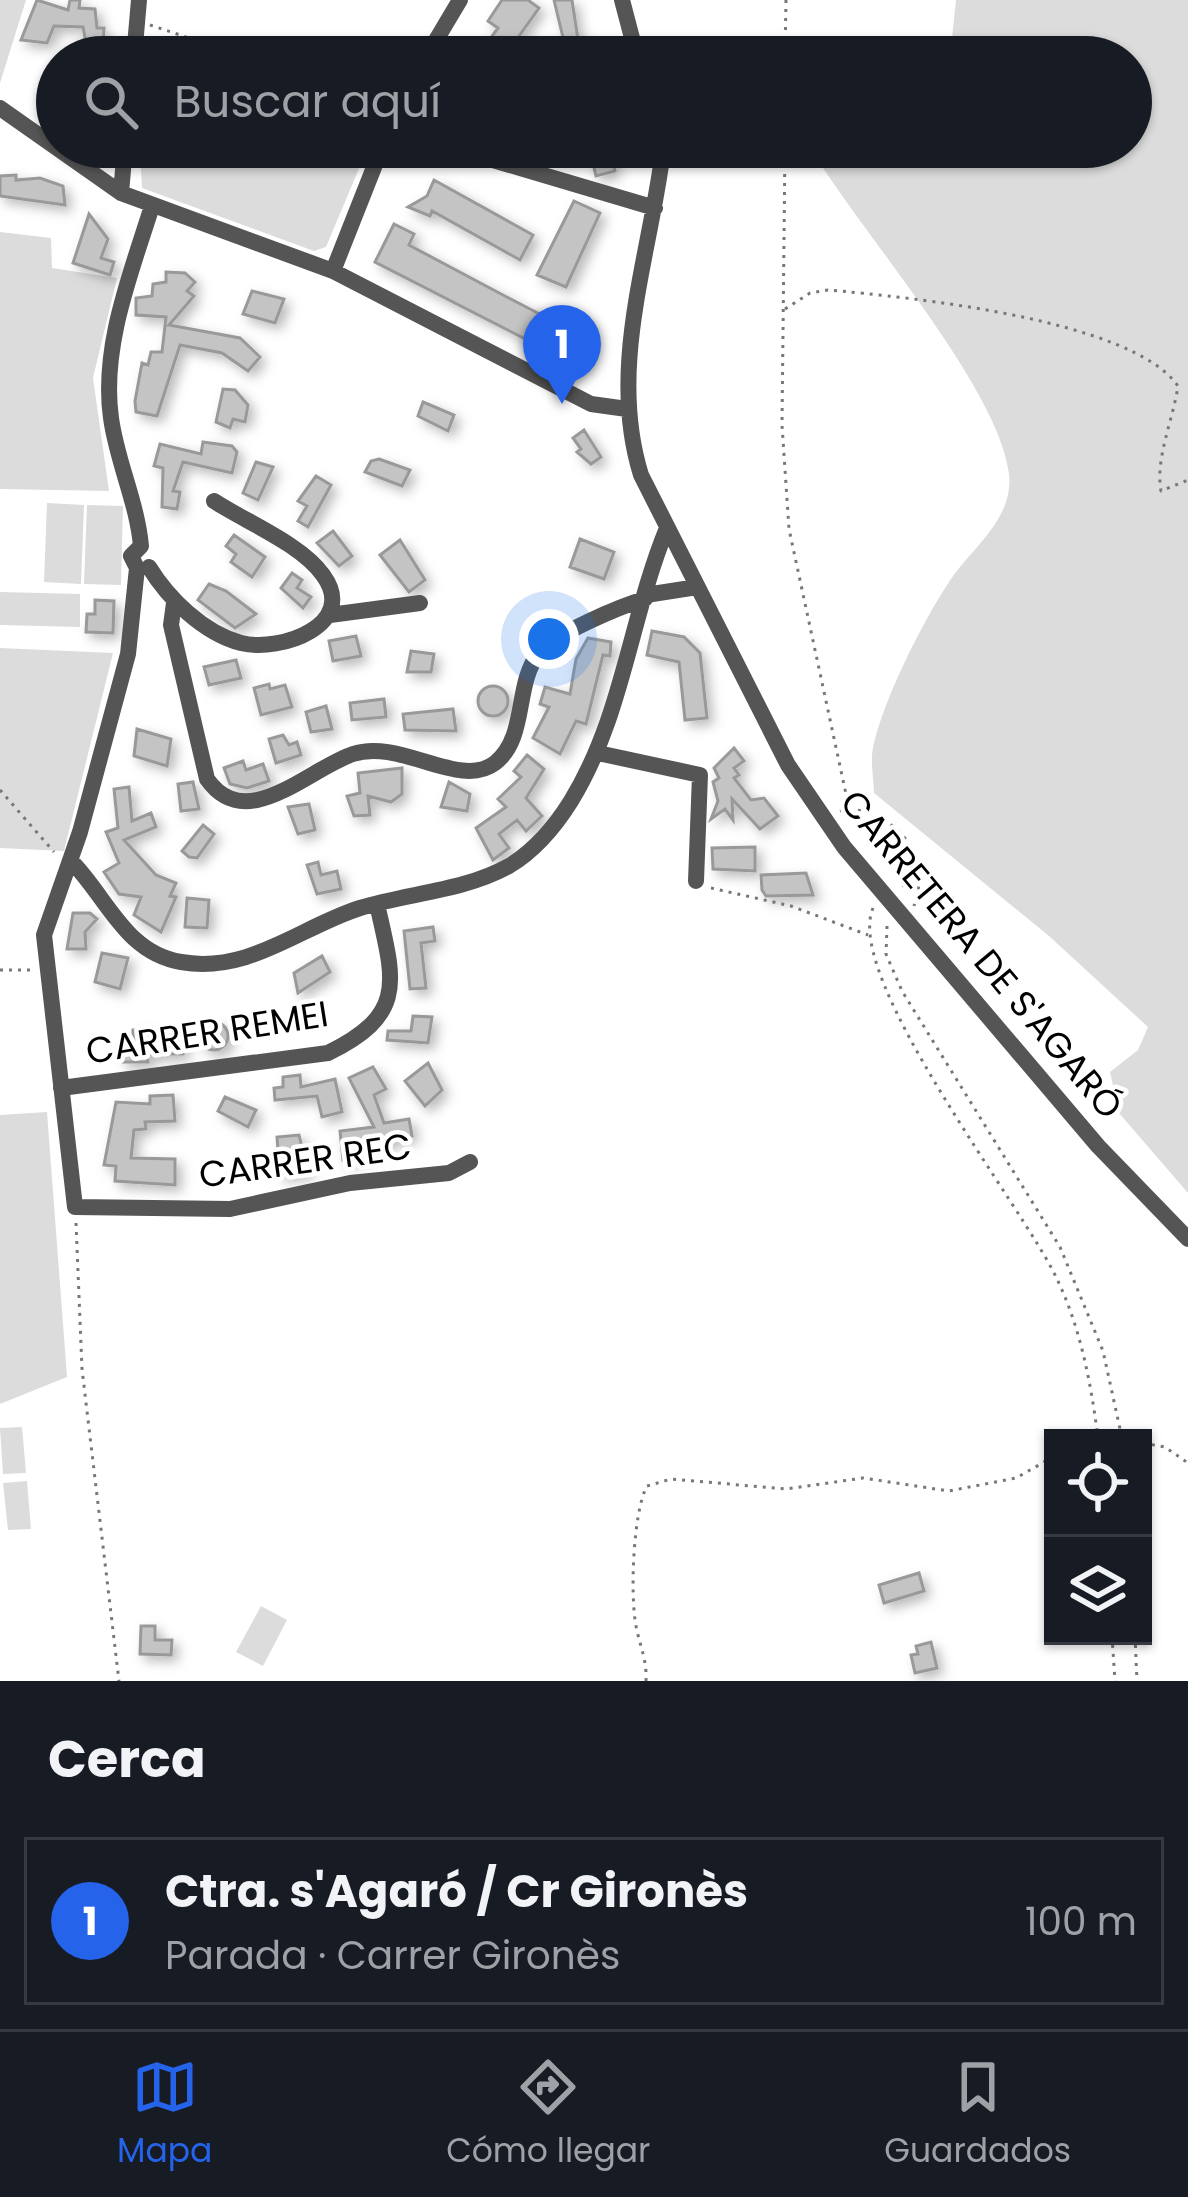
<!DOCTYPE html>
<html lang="es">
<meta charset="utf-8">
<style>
:root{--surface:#171b24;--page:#20242c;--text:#f1f3f6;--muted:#9ea1a6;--line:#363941;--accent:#2563eb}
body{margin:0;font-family:Poppins,sans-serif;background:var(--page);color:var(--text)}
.controls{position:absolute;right:36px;bottom:36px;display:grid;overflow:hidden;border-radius:0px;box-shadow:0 3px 9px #0004}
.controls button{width:108px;height:108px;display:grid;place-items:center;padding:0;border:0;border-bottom:3px solid var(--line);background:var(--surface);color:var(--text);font:60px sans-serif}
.you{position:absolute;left:549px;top:639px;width:42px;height:42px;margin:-30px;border:9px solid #fff;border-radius:50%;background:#1a73e8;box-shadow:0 0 0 18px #1a73e833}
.badge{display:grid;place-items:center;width:78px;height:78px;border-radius:50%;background:var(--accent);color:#fff;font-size:39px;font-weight:700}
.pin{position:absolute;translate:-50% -99px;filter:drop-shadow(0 3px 6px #0008)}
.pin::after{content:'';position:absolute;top:63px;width:42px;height:36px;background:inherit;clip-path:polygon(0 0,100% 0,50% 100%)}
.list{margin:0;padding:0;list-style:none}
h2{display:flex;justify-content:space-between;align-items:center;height:156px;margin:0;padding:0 48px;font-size:51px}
h2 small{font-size:39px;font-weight:400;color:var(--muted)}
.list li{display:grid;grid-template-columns:78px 1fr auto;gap:36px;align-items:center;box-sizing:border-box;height:168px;margin:0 24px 24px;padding:0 24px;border:3px solid var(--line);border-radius:0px}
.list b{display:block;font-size:45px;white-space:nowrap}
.list p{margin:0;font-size:39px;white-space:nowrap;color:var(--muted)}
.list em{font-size:39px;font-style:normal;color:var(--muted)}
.icon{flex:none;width:66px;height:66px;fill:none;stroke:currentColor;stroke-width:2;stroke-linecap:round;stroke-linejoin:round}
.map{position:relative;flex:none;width:1188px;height:1681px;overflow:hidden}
.search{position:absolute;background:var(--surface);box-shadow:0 3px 9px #0004;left:36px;right:36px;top:36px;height:132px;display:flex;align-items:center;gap:30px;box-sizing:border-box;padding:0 42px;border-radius:66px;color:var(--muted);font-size:45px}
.sheet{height:348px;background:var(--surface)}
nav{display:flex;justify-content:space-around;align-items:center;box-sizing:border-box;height:168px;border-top:3px solid var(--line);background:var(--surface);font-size:33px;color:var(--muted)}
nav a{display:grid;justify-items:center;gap:6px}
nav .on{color:var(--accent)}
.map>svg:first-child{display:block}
.green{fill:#dcdcdc}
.building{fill:#c4c4c4;stroke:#999;stroke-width:3;filter:url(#shadow)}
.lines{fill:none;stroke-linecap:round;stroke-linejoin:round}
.path{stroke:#777;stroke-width:3;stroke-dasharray:3 6;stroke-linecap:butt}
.minor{stroke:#555;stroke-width:16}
.labels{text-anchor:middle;stroke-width:9;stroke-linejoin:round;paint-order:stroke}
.street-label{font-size:36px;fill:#000;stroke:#fff}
</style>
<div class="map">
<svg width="1188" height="1681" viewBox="0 0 1188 1681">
<defs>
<filter id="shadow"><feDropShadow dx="5.5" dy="5.5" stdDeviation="6" flood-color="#0004"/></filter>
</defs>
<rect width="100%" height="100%" fill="#fff"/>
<!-- green -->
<path class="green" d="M0,0H26L0,83Z
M956,0H1188V1193L1119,1113L1110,1072L1138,1050L1148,1027L1049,936L874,793C874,779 870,762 873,748C882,702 923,621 949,582C972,547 1014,519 1009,474C999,387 858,229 810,147H1131V57H950Z
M140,147H236L300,168L307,147H368L326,247L314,251L142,188Z
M0,232L51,238L52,268L117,278L93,378L109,491L0,489Z
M47,503L84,505L81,584L44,582Z
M87,505L123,506L121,585L84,584Z
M0,592L80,594V627L0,625Z
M0,648L113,653L64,851L0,848Z
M47,1112L67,1377L0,1404V1115Z
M22,1427L26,1473L3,1474L0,1428Z
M27,1481L31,1529L8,1530L3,1483Z
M261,1606L287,1620L263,1666L236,1652Z"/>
<!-- building -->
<path class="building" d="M37,0L68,10L70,0H80L79,8L95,9L97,28H104L103,45L86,43L83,27L54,26L47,43L21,40Z
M502,0H528L539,8L504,57H489L481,51L498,28L488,21Z
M554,0H572L579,46L566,50Z
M589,147H609L615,171L596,176Z
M16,175V180L40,178L63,186L65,205L0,196V176Z
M434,180L533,235L520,260L432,211L430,216L408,207L427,196Z
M574,201L600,213L566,287L537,275Z
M89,214L108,239L101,258L114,262L110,275L73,263Z
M394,224L414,234L409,245L503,295L561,325L567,314L587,324L589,332L574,359L568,361L375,262Z
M166,272L185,273L195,282L187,291L194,296L169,325L240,338L260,357L248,371L222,353L180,345L157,416L136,412L135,401L142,363L148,365L151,352H162L166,317L136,315V298L152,296L153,284L166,282Z
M252,291L284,299L275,323L243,314Z
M223,389L235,390L248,405L245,422L233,419L230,428L216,422Z
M423,402L454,415L448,431L418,416Z
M584,430L601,457L591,464L577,452L581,449L573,438Z
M203,442L232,446L237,452L232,473L183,462L173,491L180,492L177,509L162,507L163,468L154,466L160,444L201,454Z
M379,459L410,470L402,486L365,472L371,461Z
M256,462L273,467L258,500L243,493Z
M316,476L331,485L308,527L298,521L307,506L298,501Z
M333,531L352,556L339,566L317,543Z
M234,535L265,557L252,577L231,562L236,554L226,546Z
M580,539L614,552L604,579L570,567Z
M400,540L425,580L409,592L380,555Z
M292,573L302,580L297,588L311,597L303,608L281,588Z
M209,584L226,591L256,614L235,628L198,600Z
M95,600L114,601L113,633L86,632L87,614H95Z
M652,631L684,637L700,653L707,718L685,720L679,662L647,655Z
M356,636L361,656L333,661L329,641Z
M588,638L611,642L610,656L603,655L586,724L576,721L560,754L533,738L549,707L540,704L545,687L570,694L576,659Z
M411,651L434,654L431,672H407Z
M236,660L241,678L209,685L204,667Z
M269,684L270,689L285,685L292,707L261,715L254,688Z
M478 701a15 15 0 1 1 30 0a15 15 0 1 1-30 0Z
M384,699L386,717L352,720L350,703Z
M326,706L332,729L311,732L306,712Z
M453,709L456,731L405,730L403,714Z
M137,729L171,739L167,766L134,756Z
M283,735L289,745L297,742L301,755L276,763L269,739Z
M734,748L744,761L734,768L739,775L734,778L751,800L764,798L778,816L760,829L732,799L733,820L725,809L711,819L718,801L713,782L719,778L714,768Z
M527,755L544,769L526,798L542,816L526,831L517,820L499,834L509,848L493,860L476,828L506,807L498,799L521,777L514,771Z
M243,761L246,770L263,764L269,781L247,788L230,784L224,768Z
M402,768V794L391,802L368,796L370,815L354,816L347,796L360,793L358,773Z
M193,782L199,809L181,811L178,784Z
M449,782L470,794L467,811L441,807Z
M129,787L132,821L151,813L156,827L124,840L156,875L176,883L170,896L176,897L161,932L134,915L141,897L119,894L104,872L119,863L106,832L118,828L114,789Z
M309,804L315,830L298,834L288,807Z
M203,825L214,834L197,858L189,857L182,851Z
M755,847V871L713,869L712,848Z
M318,862L321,875L337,871L341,889L317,894L307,865Z
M806,873L813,895L766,896L762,890L761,875Z
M187,898L209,900L207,928L185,927Z
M73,913H90L97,919L85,932L86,949H67Z
M433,927L435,941L421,943L426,988L410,989L404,931Z
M102,953L128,958L120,989L95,982Z
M322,956L330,972L298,993L294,973Z
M413,1016L432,1017L428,1043L387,1040L388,1031H411Z
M200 1036a14 14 0 1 1 28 0a14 14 0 1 1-28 0Z
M133,1030H183V1054H147L148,1062H123L121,1039L133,1038Z
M428,1063L442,1090L425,1106L405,1081Z
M373,1067L386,1089L374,1095L384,1123L409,1119L412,1136L387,1140L386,1150L381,1141L362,1144L363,1158L343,1160L340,1131L374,1127L349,1078Z
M300,1075L301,1087L335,1079L342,1112L322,1117L317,1096L275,1100L274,1088L283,1087V1077Z
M173,1095L175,1121L145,1122L146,1129L134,1130L131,1158L175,1159V1185L115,1181L116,1166L104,1165L116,1102L150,1104V1096Z
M225,1097L256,1110L248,1127L218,1111Z
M299,1135L308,1172L280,1175L277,1137Z
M919,1573L924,1591L884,1603L879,1585Z
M141,1626H155V1640H172L171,1655L140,1654Z
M931,1642L937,1668L915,1673L911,1655L918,1654L916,1646Z"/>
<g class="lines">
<!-- path -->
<path class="path" d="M150,25L246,57
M785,57L786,0
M785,147L782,425L789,529L849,808L905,872L903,891
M785,309L810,293L828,290C908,297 1131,319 1178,386C1173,420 1155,459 1161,491L1188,480
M0,790L54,852
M840,811C870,803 907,831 917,858C923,875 918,890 914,906
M711,888L791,906L868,935
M873,908C843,978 1024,1208 1057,1279C1081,1329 1091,1384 1098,1438
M887,926L886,954L902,991L1060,1247L1103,1351L1122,1438
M0,970H31
M76,1223L82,1369L119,1681
M1107,1438H1126
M1143,1443L1165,1447L1188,1463
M1112,1636L1115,1681
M1135,1636L1137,1681
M646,1681C647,1659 640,1647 636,1626C630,1595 633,1512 647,1486L671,1479L786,1489L863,1478L949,1491L1016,1478L1053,1457"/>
<!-- minor -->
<path class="minor" d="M622,0L637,57
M134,57L139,0
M426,57L460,0
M0,108L121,193L333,271L591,404L627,409
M449,147L655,208
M659,147L661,165C646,268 609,372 641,475L788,765L844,847L1098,1146L1188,1239
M121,193L125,147
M333,271L382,147
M141,546L131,556L137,568L128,654L80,832L44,935L75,1207L230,1209L350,1183L449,1173L470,1162
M141,546C137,502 117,462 111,418C101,347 131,273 152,206
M149,567C168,598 203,633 241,643C281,653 359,624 323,575C301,544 246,522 214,501
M646,595L697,587
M174,603L171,625L207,779C246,835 308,769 353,754C400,738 460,790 495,763C528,737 514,684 539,653C554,634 621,606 645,599
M330,615L420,603
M598,753L700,775L696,881
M71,861C107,897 125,953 181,962C249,974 300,927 360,908C409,893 464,891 509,866C534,851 556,825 571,801C623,716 630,618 667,528
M61,1088L328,1053C408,1014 394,980 377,904"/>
</g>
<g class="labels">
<!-- street labels -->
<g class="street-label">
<text transform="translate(982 954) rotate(50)" y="13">CARRETERA DE S'AGARÓ</text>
<text transform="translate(207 1032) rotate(-9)" y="13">CARRER REMEI</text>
<text transform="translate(305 1160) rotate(-8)" y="13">CARRER REC</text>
</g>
</g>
</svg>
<div class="controls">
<button><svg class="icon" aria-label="locate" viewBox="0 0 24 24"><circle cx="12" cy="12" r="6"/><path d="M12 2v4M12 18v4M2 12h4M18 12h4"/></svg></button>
<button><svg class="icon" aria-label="layers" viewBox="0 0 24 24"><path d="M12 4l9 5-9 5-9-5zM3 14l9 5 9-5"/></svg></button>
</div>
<div class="you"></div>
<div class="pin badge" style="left:562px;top:404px">1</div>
<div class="search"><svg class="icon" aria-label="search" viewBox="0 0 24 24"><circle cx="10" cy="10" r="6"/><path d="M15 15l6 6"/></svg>Buscar aquí</div>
</div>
<section class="sheet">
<h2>Cerca<small></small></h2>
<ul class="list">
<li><span class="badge">1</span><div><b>Ctra. s'Agaró / Cr Gironès</b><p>Parada · Carrer Gironès</p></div><em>100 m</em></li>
</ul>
</section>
<nav>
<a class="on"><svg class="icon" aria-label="map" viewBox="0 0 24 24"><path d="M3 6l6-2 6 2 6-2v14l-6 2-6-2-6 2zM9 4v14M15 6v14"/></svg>Mapa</a>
<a><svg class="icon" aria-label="directions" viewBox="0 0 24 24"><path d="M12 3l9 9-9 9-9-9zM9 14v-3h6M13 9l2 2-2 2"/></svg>Cómo llegar</a>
<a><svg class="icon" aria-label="saved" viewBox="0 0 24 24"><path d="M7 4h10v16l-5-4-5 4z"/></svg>Guardados</a>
</nav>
